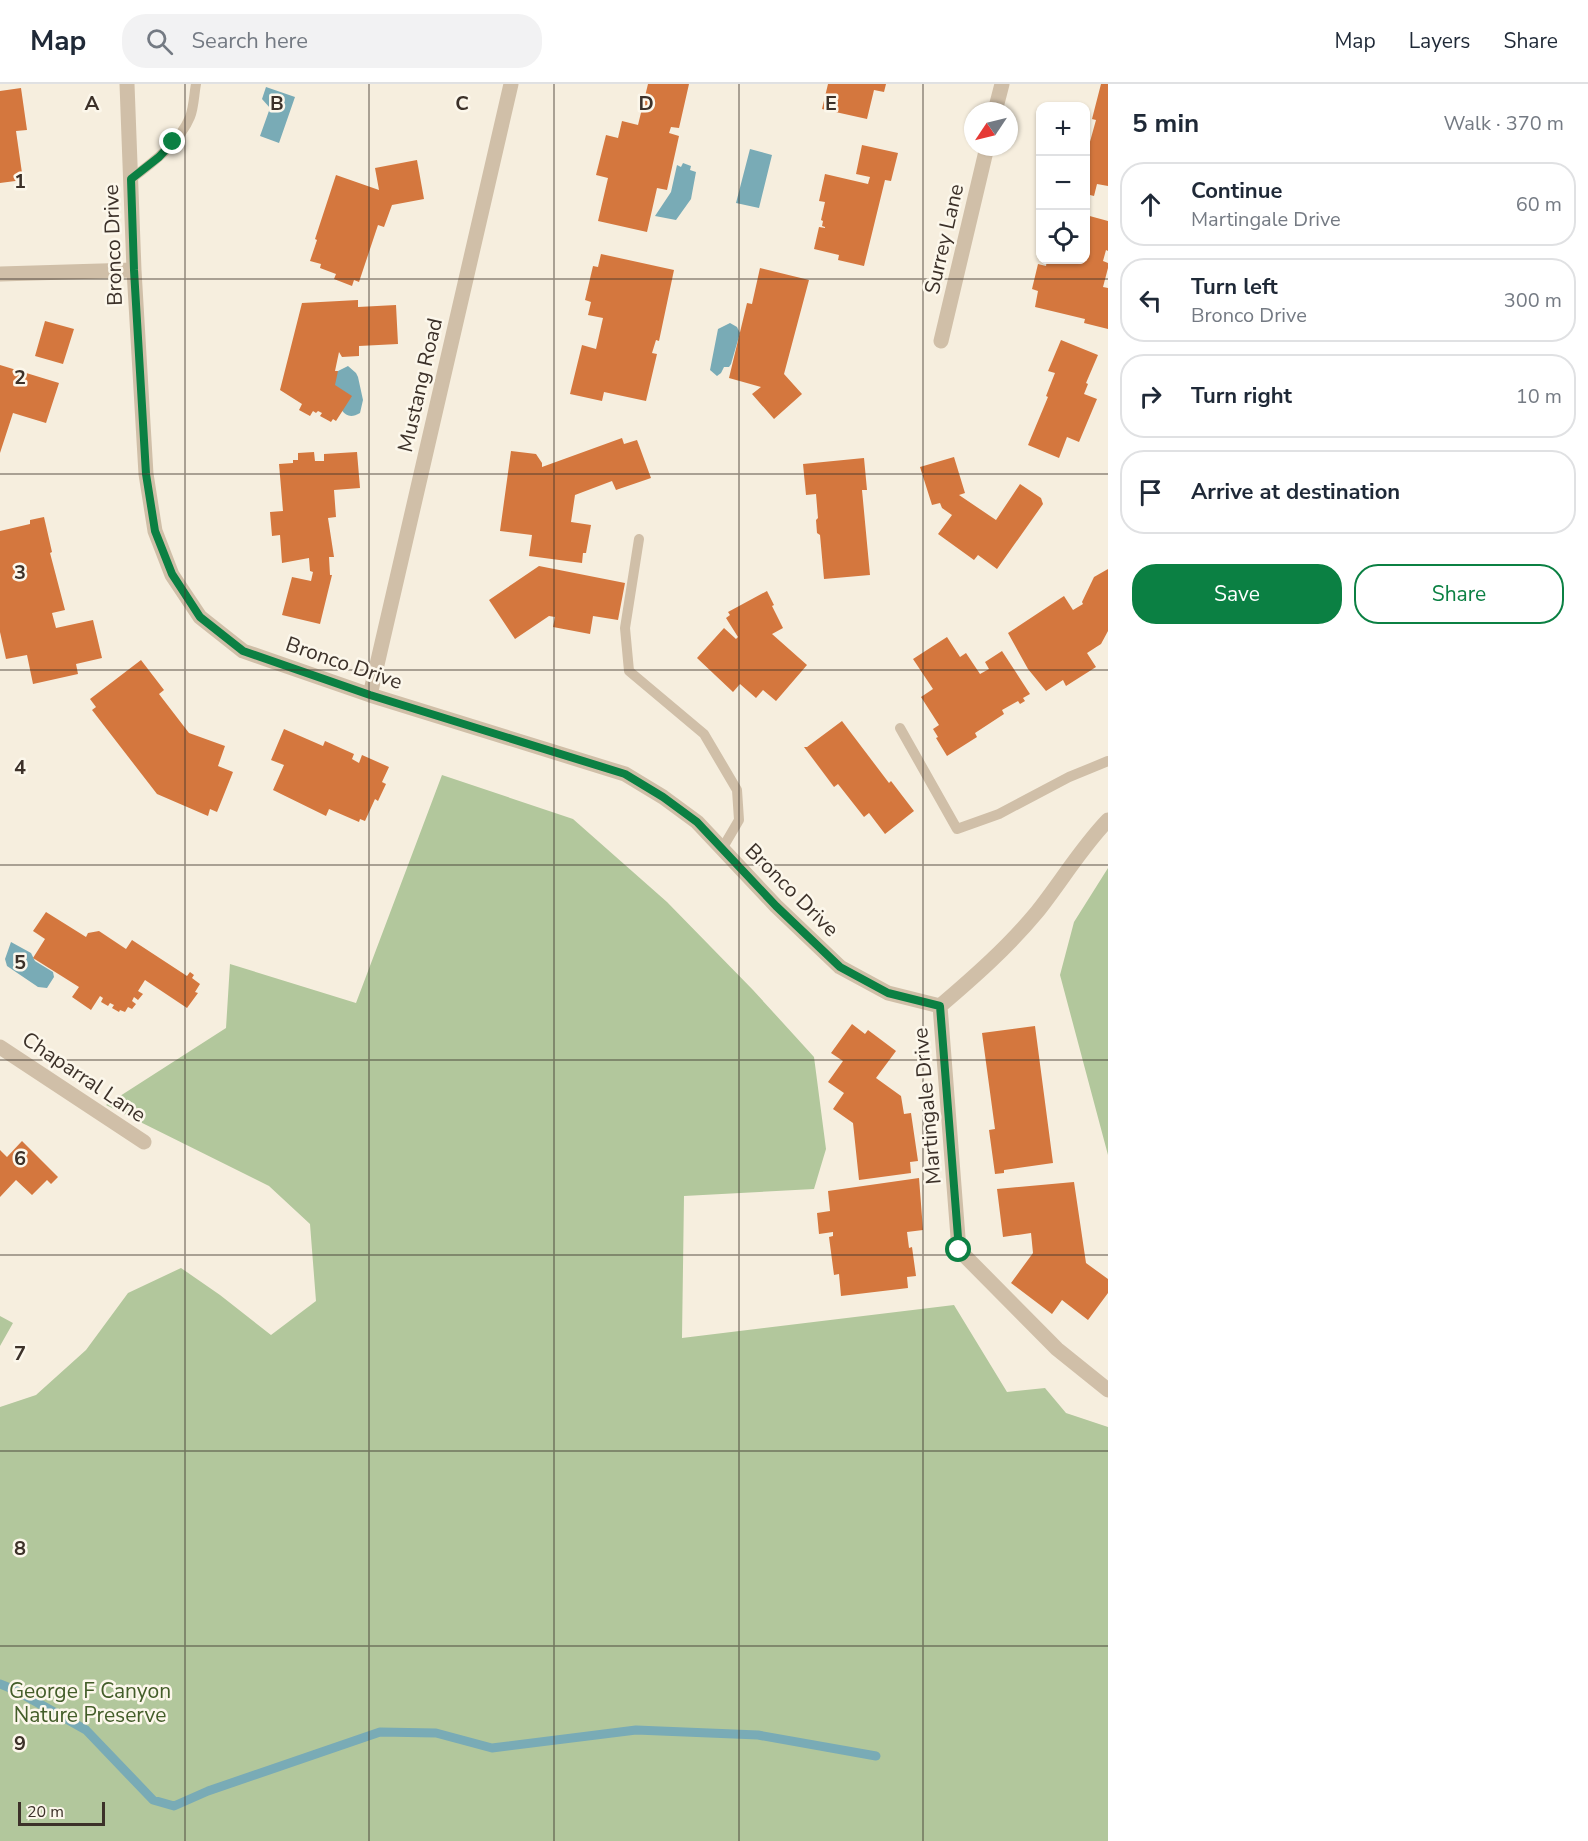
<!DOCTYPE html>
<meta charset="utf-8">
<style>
:root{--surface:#fff;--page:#f2f2f3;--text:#1f2937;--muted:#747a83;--line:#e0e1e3;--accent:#0b8043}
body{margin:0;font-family:"Nunito Sans",sans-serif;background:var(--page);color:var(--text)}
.controls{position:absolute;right:18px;top:18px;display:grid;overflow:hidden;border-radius:12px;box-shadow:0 2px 4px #0004}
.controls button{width:54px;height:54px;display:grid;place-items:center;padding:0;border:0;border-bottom:2px solid var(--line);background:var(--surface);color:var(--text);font:30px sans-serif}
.compass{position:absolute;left:964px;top:18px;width:54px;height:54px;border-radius:50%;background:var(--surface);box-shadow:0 2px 4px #0004;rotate:235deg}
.scale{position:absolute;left:18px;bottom:15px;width:87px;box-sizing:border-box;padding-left:6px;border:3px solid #3c3129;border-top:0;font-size:16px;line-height:21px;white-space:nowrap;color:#3c3129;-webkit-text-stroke:4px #fcf7eb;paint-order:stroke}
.stop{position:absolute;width:18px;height:18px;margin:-14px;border:4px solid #0b8043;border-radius:50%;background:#fff}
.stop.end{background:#0b8043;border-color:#fff;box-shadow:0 2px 6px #0008}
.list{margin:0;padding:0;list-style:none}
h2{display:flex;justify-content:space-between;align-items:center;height:78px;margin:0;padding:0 24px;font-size:26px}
h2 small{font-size:20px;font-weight:400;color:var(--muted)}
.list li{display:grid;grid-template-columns:39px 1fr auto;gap:18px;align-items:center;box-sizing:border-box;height:84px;margin:0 12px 12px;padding:0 12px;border:2px solid var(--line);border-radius:24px}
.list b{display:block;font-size:22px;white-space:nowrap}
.list p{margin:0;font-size:20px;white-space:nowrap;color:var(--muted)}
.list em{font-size:20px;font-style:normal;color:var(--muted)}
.actions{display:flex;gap:12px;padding:18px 24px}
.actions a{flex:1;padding:14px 0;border:2px solid var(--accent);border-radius:24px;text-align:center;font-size:21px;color:var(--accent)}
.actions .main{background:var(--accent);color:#fff}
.icon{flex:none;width:33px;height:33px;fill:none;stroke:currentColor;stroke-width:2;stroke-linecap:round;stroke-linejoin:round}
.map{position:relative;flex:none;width:1108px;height:1757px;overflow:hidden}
header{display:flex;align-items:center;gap:36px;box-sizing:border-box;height:84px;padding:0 30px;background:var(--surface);border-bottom:2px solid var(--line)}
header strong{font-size:28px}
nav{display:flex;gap:33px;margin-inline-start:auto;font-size:21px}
.search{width:420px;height:54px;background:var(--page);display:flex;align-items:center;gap:15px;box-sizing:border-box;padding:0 21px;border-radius:24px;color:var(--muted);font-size:22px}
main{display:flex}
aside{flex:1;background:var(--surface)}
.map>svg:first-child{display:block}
.green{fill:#b2c79c}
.water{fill:#79abb6}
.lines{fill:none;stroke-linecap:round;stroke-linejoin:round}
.stream{stroke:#79abb6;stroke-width:9}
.building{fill:#d4773e}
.lane{stroke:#d0bfa8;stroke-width:10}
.street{stroke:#d0bfa8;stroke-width:15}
.route{stroke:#0b8043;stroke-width:8}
.grid{fill:none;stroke:#3c3129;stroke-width:1.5;stroke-opacity:0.55}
.labels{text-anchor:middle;stroke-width:5;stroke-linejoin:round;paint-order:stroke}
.street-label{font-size:21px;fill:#3c3129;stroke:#fcf7eb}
.park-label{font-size:21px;fill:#435d29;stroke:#fcf7eb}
.grid-label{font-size:20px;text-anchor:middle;font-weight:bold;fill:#3c3129;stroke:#fcf7eb;stroke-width:5;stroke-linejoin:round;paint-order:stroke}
</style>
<header>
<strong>Map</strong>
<div class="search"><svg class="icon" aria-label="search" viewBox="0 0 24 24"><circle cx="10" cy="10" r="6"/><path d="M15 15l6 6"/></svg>Search here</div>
<nav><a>Map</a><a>Layers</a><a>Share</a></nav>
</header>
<main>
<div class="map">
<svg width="1108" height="1757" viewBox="0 0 1108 1757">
<rect width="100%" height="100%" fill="#f6eede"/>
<!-- green -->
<path class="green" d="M442,691L573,735L667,818L753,906L814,973L826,1065L814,1105L684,1112L682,1254L954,1221L1007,1308L1045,1304L1066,1329L1108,1343V1757H0V1323L36,1311L86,1266L128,1209L181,1184L220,1211L271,1251L316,1217L310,1140L269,1102L106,1021L226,944L230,880L356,919Z
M1108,784V1071L1060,891L1074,838Z
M0,1232L13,1239L0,1262Z"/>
<!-- water -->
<path class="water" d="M266,3L295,13L279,59L260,52L270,24L262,15Z
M750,65L772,71L759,124L736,119Z
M683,79L691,82L690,86L696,88L691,115L676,136L655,132L671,108L677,81L681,83Z
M730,239L737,243L740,249L731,280L729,283H724L721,289L717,292L710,286L718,245Z
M348,282L356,289L358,293L363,316L360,329C337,343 335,303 334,289Z
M11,858L31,869L35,877L53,888L54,893L47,904L38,903L7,882L5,875Z"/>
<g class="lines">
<!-- stream -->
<path class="stream" d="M0,1600L15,1606L86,1646L153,1716L174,1722L208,1707L380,1648L436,1649L492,1664L636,1646L758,1651L876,1672"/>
</g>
<!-- building -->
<path class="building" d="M648,0H689L679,44L671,43L669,49L679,52L667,106L657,104L647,148L598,137L608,94L596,91L606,51L618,54L622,37L638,41Z
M828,0H886L884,8L874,6L867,35L822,25Z
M1101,0H1108V102L1097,100L1094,112L1086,110V72L1096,36L1092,35Z
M21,4L27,46L16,47L23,96L0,99V7Z
M862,61L898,69L891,97L885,96L864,182L838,176L839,171L814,165L819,143L825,144V143L822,142L823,137L821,136L825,118L819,117L825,90L868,100L870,93L856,90Z
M417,76L424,115L392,121L384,143L378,141L359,198L354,196L352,202L334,195L336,190L320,184L321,180L310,177L317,156L315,155L336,91L379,106L375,84Z
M1086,131L1108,137V167L1106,166L1103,177L1108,179V184L1103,203L1108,204V245L1084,239L1085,235L1035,223L1038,207L1032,205L1038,180L1046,182L1047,176H1086Z
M601,170L674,186L659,257L656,256L652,269L657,270L646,317L604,308L602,317L570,310L582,261L596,265L603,234L588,231L591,218L585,216L593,182L598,183Z
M760,184L809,196L784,290L802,310L774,335L752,310L761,303L729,294L747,219L752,220Z
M358,216V223L396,221L398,260L359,262V272L342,273L339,268L335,287H338L335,301L352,312L336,337L333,335L331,338L320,332L322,329L318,327L316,329L313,327L310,332L299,326L302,320L280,306L302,219Z
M45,237L74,245L63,280L35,272Z
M1061,256L1098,271L1086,299L1088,300L1084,310L1097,315L1079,358L1067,353L1059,374L1028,361L1048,313L1046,312L1055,289L1048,287Z
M0,281L59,299L46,339L13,329L0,369Z
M622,354L624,360L637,356L651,394L616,406L612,397L575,411L571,438L591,441L586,469H583L582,479L529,472L532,451L500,447L511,367L536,370L542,379V383Z
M314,368L315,377H324V370L357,368L360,404L334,406L336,433L328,434L334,473H329L330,491H332L320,540L282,531L292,493L311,497L313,488L310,487L309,474L282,479L280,451L272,452L270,428L283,427L279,380L293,379V376H298V369Z
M954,373L965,409L959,411L996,436L1020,400L1041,414L1043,420L997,485L978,471L974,476L938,450L952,431L942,424L940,419L932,421L920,383Z
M864,374L867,406H862L870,491L824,495L820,451L817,449L816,436L818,434L816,410L806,411L803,380Z
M44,433L52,468L50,469L65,526L52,529L56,544L93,536L102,574L76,580L78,590L33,600L27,571L6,575L0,548V447L30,440V436Z
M539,482L625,499L618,536L593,532L590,550L553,543L555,533L549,532L515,555L489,516Z
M1108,485V547L1101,560L1087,569L1096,583L1066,602L1063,596L1046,607L1028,585L1008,549L1064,512L1073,526L1083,520L1082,518L1094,493Z
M767,507L774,521L772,522L783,544L772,550L807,581L776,617L763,606L756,614L740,600L733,608L697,574L724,544L736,555L738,553L726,534L730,531L728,528Z
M947,553L960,573L966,569L980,590L989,585L985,578L1002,567L1030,610L1023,614L1025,617L1020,620L1018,617L1002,626L1004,630L975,649L977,653L947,672L936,654L938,653L933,645L939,641L921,613L933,605L913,575Z
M141,576L164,606L159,610L189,649L225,662L218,682L233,688L217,728L210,725L208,732L157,710L92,626L96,623L90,615Z
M842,637L889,699L891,697L914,727L885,750L869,729L864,733L838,700L834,703L804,663H807Z
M284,645L323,662L325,657L354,670L352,675L359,679L362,671L389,683L382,698L386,700L378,717L375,715L365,737L360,735L359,738L329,725L326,732L273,706L284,681L271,676Z
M46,828L86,853L88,849L99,847L126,865L132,856L187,892L190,888L194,891L192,894L200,900L195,908L198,909L187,924L145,896L138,907L143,910L138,916L134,913L132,917L136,920L132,925L128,923L125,928L120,926L119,928L112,924L114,921L110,919L108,922L101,918L103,914L100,912L91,926L72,913L79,903L33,874L45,855L33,847Z
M852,940L865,950L868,946L896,967L876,994L901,1012L904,1030L911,1029L918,1077L910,1078L911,1089L859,1096L853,1039L833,1025L844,1009L828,998L843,977L831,969Z
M1035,942L1053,1079L1004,1086V1089L995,1090L989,1046L995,1045L982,949Z
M22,1057L58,1093L51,1100L47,1096L32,1111L16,1096L0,1113V1066L7,1073Z
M919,1094L923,1146L907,1148L909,1164L912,1163L916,1192L907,1193L908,1204L841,1212L839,1190L834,1191L829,1153L833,1152V1148L819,1150L817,1129L830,1127L828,1107Z
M1074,1098L1086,1179L1108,1195V1209L1088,1236L1062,1216L1052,1230L1011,1199L1033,1169L1031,1149L1003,1153L997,1105Z"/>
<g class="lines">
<!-- lane -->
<path class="lane" d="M131,95C152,79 180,58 190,33C194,23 194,10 196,0
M639,455L625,544L629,587L704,650L737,706L739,736L722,765
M900,644L957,745L999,730L1069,693L1108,677"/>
<!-- street -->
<path class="street" d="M127,0L134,186L146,390L155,447L172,491L200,533L243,567L370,611L625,690L663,713L697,738L776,822L840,883L888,909L940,922
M995,27L1002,0
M0,190L134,186
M941,257L987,63
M370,611L511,0
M940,922L959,1166L1057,1265L1108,1306
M940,922C974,893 1008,863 1037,828C1061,798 1081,764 1108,736
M0,963L144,1058"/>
</g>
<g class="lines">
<!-- route -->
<path class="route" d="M173,58L159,73L131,95L134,186L146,390L155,447L172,490L200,533L243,567L370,611L625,690L663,713L697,738L776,822L840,883L888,909L940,922L959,1166"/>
</g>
<!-- grid -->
<path class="grid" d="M185,0V1757M369,0V1757M554,0V1757M739,0V1757M923,0V1757M0,195H1108M0,390H1108M0,586H1108M0,781H1108M0,976H1108M0,1171H1108M0,1367H1108M0,1562H1108"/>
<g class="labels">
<!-- street labels -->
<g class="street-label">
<text transform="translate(944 155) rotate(-77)" y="7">Surrey Lane</text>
<text transform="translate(113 161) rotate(-92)" y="7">Bronco Drive</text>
<text transform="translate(420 301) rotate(-77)" y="7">Mustang Road</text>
<text transform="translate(344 579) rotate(19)" y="7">Bronco Drive</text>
<text transform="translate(792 806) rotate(45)" y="7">Bronco Drive</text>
<text transform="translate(84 993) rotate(34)" y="7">Chaparral Lane</text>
<text transform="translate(927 1022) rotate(-95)" y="7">Martingale Drive</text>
</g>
<!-- park labels -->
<g class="park-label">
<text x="90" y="1614">George F Canyon<tspan x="90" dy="24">Nature Preserve</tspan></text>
</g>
</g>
<g class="grid-label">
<text x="92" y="26">A</text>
<text x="277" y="26">B</text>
<text x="462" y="26">C</text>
<text x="646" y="26">D</text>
<text x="831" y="26">E</text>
<text x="20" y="104">1</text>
<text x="20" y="300">2</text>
<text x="20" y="495">3</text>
<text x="20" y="690">4</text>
<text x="20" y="885">5</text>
<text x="20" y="1081">6</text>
<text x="20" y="1276">7</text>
<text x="20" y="1471">8</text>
<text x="20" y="1666">9</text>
</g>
</svg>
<div class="controls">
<button>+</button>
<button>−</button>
<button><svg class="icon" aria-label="locate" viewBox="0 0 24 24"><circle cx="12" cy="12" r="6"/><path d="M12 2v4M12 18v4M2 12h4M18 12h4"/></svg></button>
</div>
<svg class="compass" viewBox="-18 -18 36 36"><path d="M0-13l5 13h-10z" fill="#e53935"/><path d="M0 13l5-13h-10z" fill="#747a83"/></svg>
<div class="scale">20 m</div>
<div class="stop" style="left:959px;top:1166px"></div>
<div class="stop end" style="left:173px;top:58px"></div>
</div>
<aside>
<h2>5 min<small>Walk · 370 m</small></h2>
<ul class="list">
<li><svg class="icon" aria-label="ahead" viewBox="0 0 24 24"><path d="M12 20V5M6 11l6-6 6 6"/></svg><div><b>Continue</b><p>Martingale Drive</p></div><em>60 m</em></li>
<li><svg class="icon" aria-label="left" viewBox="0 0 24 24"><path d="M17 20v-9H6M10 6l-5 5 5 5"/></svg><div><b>Turn left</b><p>Bronco Drive</p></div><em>300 m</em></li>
<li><svg class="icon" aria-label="right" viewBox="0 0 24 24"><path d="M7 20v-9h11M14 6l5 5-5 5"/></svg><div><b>Turn right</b></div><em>10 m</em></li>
<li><svg class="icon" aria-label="arrive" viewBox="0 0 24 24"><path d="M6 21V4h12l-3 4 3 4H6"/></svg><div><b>Arrive at destination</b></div></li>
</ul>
<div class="actions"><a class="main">Save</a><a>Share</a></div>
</aside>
</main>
